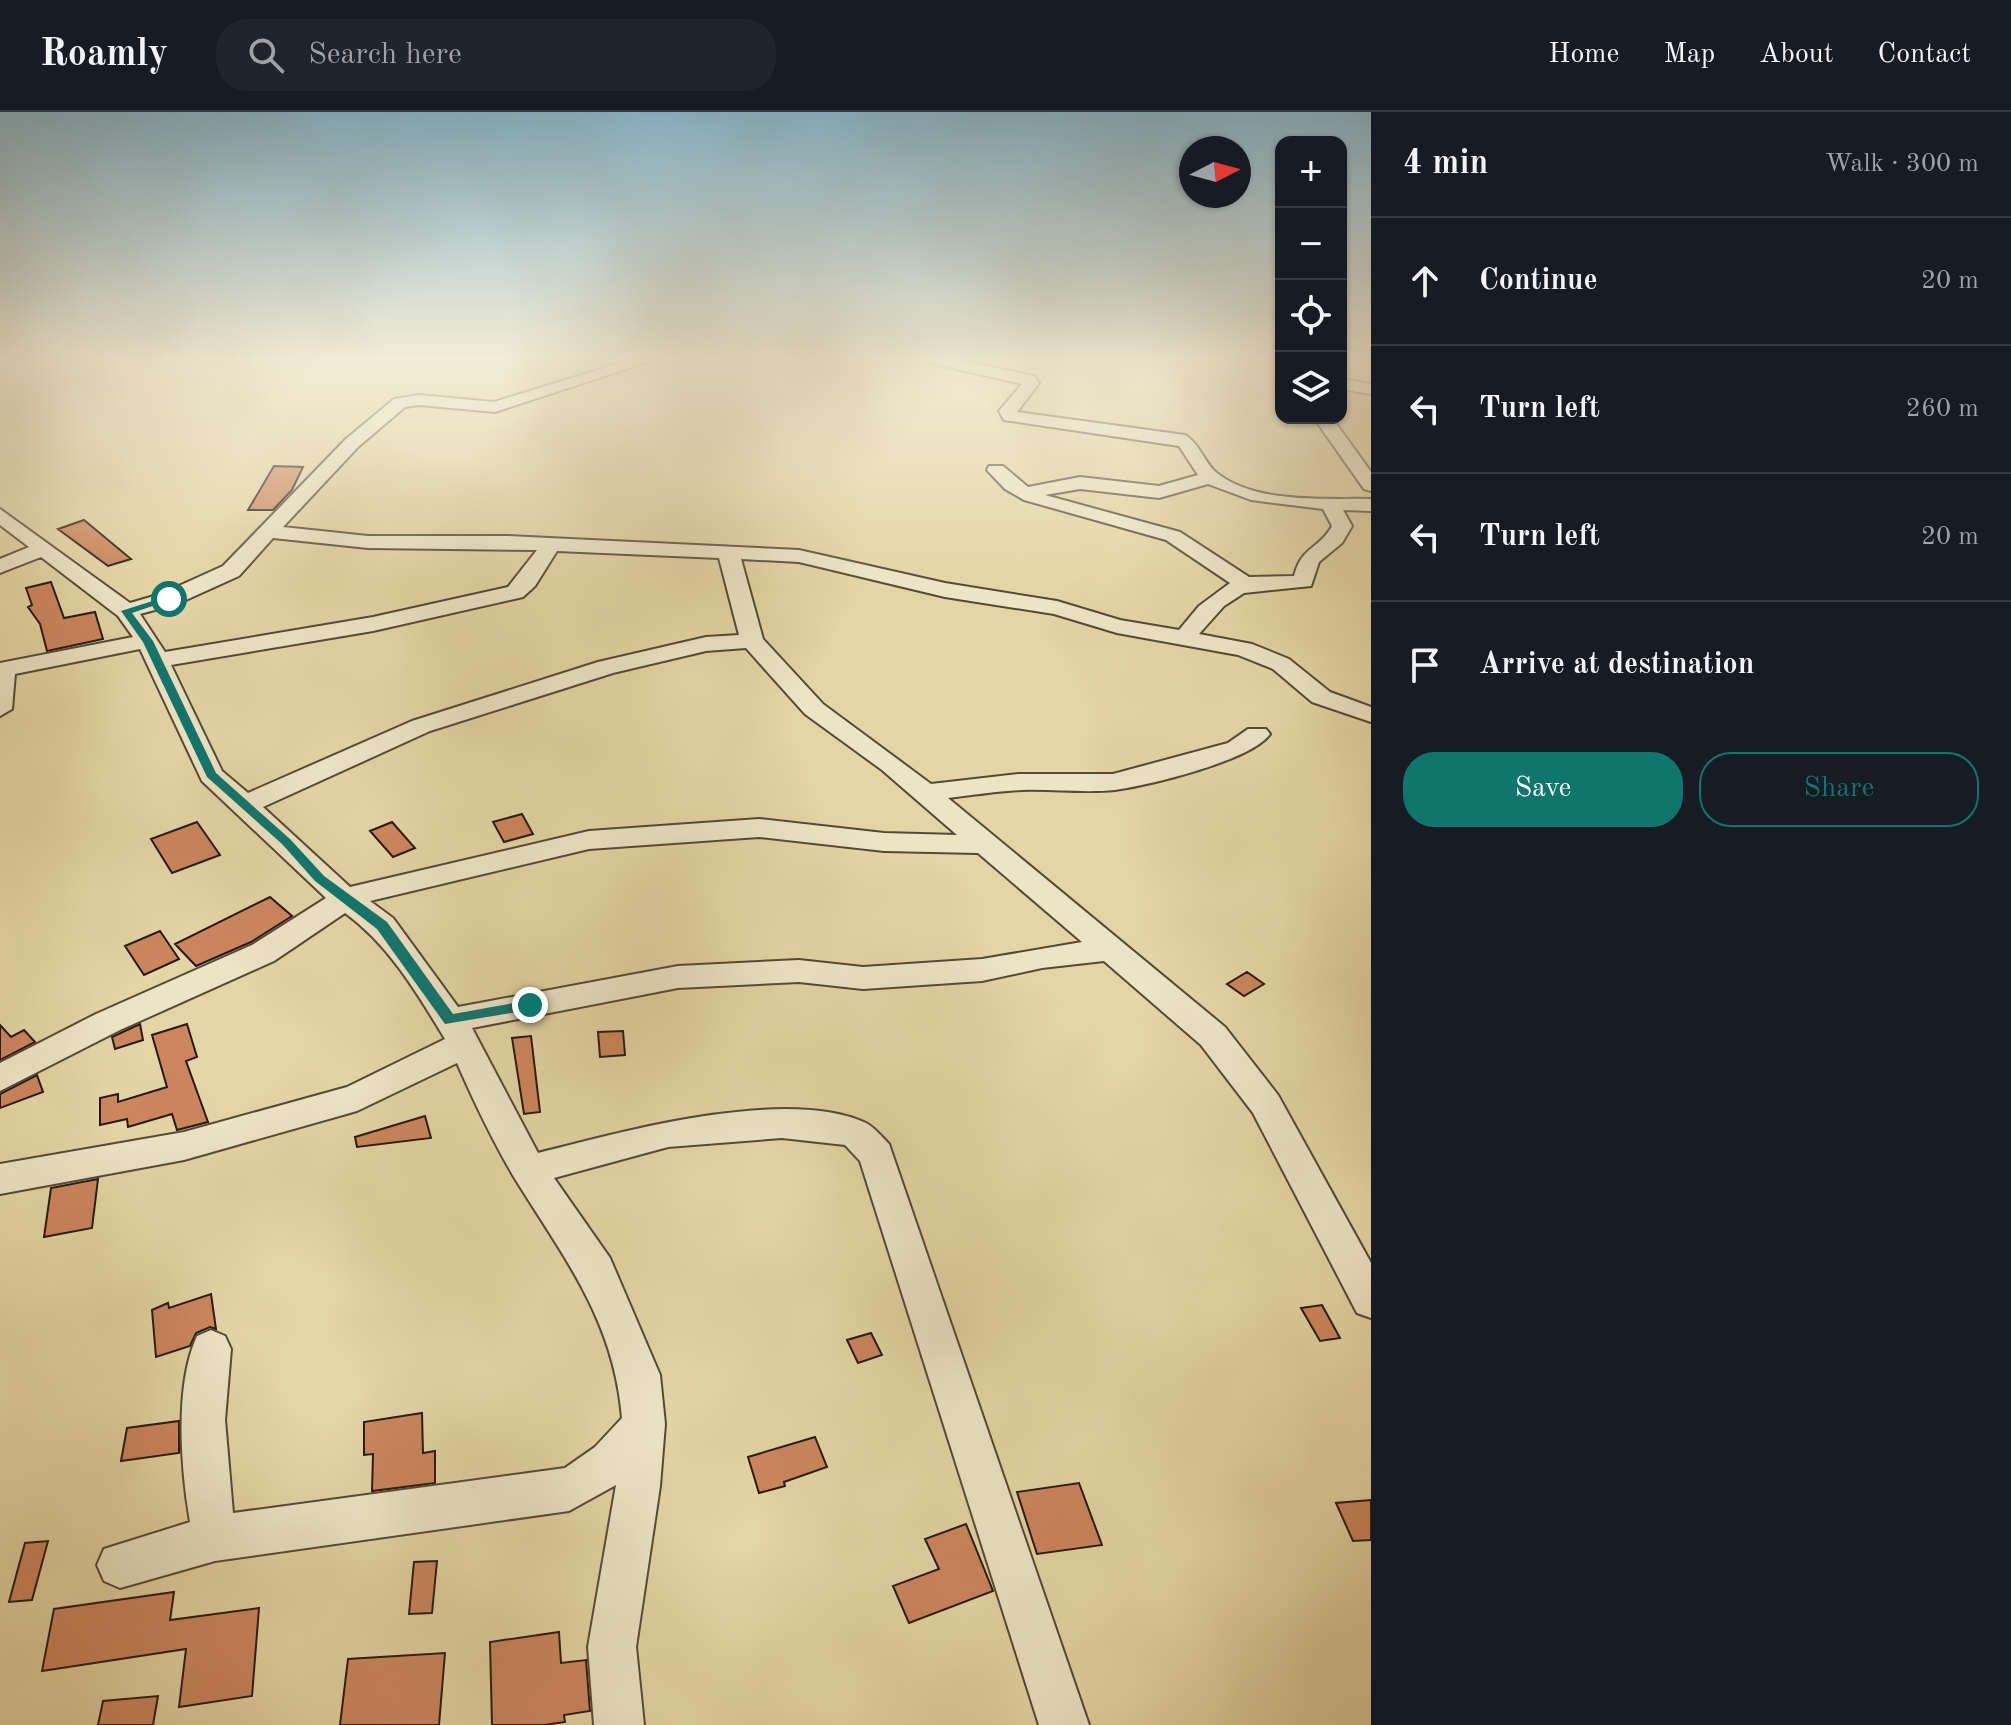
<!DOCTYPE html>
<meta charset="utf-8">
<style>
:root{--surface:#171b24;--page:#20242c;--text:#f1f3f6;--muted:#9ea1a6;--line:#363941;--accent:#0f766e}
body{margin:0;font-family:"Old Standard TT",serif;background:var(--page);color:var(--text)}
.controls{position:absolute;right:24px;top:24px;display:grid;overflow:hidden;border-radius:16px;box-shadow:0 2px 6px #0004}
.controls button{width:72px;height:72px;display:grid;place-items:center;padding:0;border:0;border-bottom:2px solid var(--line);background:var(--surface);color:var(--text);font:40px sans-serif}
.compass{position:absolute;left:1179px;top:24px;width:72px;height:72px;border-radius:50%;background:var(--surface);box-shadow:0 2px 6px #0004;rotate:84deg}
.stop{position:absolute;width:24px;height:24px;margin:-18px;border:6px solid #0f766e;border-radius:50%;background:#fff}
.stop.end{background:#0f766e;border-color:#fff;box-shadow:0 2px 8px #0008}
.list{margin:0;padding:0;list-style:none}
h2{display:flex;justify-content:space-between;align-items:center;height:104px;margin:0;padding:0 32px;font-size:34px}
h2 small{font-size:26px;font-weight:400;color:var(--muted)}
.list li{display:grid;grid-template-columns:52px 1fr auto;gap:24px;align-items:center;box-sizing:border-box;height:128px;padding:0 32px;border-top:2px solid var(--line)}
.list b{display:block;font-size:30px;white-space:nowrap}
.list em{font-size:26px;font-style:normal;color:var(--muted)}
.actions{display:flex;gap:16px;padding:24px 32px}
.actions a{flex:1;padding:18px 0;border:2px solid var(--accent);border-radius:32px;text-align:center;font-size:28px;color:var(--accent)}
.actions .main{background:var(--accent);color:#fff}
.icon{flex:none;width:44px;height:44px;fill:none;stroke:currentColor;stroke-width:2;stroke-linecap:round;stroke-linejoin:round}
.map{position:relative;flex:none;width:1371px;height:1613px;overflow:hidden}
header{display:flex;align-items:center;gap:48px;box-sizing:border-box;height:112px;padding:0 40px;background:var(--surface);border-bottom:2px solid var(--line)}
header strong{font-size:38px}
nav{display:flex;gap:44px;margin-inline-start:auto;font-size:28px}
.search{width:560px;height:72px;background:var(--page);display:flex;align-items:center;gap:20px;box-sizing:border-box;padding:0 28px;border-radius:32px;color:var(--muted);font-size:30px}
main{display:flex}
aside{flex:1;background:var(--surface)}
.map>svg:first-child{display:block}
.building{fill:#cc865d;stroke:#251a14;stroke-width:2}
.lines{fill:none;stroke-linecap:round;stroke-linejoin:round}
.minor-casing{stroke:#554938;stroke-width:4}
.minor{fill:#ede4c4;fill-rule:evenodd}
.route{fill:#0f766e}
</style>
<header>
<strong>Roamly</strong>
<div class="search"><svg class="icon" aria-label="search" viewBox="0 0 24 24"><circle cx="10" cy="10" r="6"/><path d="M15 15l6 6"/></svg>Search here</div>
<nav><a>Home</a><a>Map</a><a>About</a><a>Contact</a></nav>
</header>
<main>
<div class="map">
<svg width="1371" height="1613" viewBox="0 0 1371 1613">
<rect width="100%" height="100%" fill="#e4d5a4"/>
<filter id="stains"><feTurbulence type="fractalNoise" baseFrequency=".0025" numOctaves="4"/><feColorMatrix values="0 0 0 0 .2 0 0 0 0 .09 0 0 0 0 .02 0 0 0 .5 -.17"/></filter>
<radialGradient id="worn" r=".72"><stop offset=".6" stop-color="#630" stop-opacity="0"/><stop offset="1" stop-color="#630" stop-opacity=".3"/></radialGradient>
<!-- building -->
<path class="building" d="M274,354L303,355L292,378L273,398H248Z
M84,408L131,447L108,454L58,417Z
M51,470L64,506L95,500L103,527L47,539L40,512L28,495L32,493L26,476Z
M522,702L533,722L504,730L493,710Z
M197,710L220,743L172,761L151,727Z
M392,710L415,736L393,745L370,719Z
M270,785L292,804L251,830L196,854L175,832Z
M160,819L179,847L144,863L125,834Z
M1247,860L1264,872L1244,884L1227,872Z
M140,912L143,928L115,937L112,925Z
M187,912L197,945L186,949L208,1010L177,1018L172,1002L128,1015L127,1007L100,1013V986L118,982V990L167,975L152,923Z
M0,913L11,925L24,918L35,930L0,948Z
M623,919L625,943L600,945L598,920Z
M531,924L540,1000L524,1002L512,926Z
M37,963L43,980L0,996V982Z
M425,1004L431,1026L357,1035L355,1025Z
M98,1067L92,1116L44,1125L51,1076Z
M211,1182L216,1217L210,1215L196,1221L190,1234L156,1245L152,1198L168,1191L169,1196Z
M1322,1193L1340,1226L1320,1229L1301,1196Z
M871,1221L882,1243L858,1251L847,1228Z
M422,1301L423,1341L435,1339V1371L372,1379L373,1342L364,1343V1310Z
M179,1309V1341L121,1349L127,1316Z
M815,1325L827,1355L784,1370L785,1374L759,1381L748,1345Z
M1079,1371L1102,1433L1037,1442L1017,1380Z
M1371,1388V1428L1353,1429L1336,1391Z
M966,1412L993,1479L909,1511L893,1474L939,1457L925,1427Z
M48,1429L32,1488L9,1490L25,1431Z
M437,1449L432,1501L409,1502L414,1450Z
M174,1480L170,1508L259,1496L252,1584L179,1595L186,1537L42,1559L54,1497Z
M559,1520L561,1551L586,1548L590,1599L564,1603L565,1610L544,1613H492L490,1530Z
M445,1541L439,1613H340L348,1547Z
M158,1584L153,1613H98L103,1589Z"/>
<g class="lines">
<!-- minor casing -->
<g class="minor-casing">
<path id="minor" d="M633,247H657L495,300L419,293L405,295L358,335L283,415L368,424H508L799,438L945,471L1057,489L1120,508L1179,518L1199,494L1230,471L1166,428L1024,388L1005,377L987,358L989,354H1003L1028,375L1080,365L1159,374L1198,363L1179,334L1004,308L999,299L1022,272L927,250L925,247H954L1034,264L1039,271L1017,300L1185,323C1201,333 1204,351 1217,361C1256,392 1324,386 1371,387V399L1343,398L1352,414L1342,431L1319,450L1311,474L1244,481L1224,494L1199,522L1252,532L1289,547L1330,580L1371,595V610L1312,590L1273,557L1238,543L1117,521L1054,502L945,485L799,450L741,447L763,527L823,592L931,672L1019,662H1113L1228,631L1248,617H1266L1270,622C1251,649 1149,673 1115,678C1085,681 1053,677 1022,678C998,679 973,683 948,686L1225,915L1278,983L1371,1151V1206L1357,1201L1253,1001L1201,933L1104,849L1042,856L982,869L863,877L799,870L678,876L472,916L538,1041C620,1020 786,974 866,1011C874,1015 882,1025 889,1032L1089,1613H1039L860,1049L845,1033L782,1026L668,1035L554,1066L610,1146L660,1263L665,1312L660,1374L636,1535L644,1613H594L588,1535L616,1373L569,1399L215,1449L120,1476L104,1469L97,1453L104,1437L190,1410C181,1357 174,1274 197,1224L211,1218L225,1224L231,1237L225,1308L233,1401L565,1356L595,1335L622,1306C614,1210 567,1150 517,1070C494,1032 475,992 457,951L357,999L184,1048L0,1082V1052L184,1020L347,975L445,927C417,881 389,833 345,801L274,849L120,918L0,979V951L96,902L252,833L326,786L202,669L140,537L15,562L12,597L0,604V551L133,525L118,504L41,445L0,461V447L29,435L0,413V397L130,491L161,482L223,454L346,327L394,287L419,283L494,290ZM1208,372L1251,388L1323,397L1332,414C1319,438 1302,433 1294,464L1249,465L1180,420L1045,383L1080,377L1159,386ZM273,426L368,436L537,438L508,475L373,505L165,540L140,502L177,492L239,464ZM557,439L719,446L739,523L706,525L598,550L412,609L248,681L222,659L171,553L373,519L523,485L535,474ZM746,536L805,602L882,658L957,723L884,721L759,707L589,719L350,775L263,695L430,619L613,561L706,539ZM759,725L884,739L978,741L1082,830L982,847L863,855L799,848L678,854L458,895L393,806L370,789L589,737Z
M1341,267L1371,272V282L1341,277Z
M1314,306H1332L1371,360V379L1364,377Z"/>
</g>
<!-- minor -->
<use href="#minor" class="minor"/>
</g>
<!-- sky -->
<linearGradient id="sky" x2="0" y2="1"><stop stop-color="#87b6cc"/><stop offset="0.52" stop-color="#f3ecd6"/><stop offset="1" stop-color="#f3ecd6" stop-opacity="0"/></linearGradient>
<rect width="1371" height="473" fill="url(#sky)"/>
<!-- route -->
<path class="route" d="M165,485L173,487L132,501L153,529L216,661L290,727L324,764L387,810L453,902L530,888L535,890V897L445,912L377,817L315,769L282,732L207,665L143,530L121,499Z"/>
<rect width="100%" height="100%" filter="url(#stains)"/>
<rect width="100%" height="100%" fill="url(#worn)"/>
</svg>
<div class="controls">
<button>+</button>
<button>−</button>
<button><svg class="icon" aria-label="locate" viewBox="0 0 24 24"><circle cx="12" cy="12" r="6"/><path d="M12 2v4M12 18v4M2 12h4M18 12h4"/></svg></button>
<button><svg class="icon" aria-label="layers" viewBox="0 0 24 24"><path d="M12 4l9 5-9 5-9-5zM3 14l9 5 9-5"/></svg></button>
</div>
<svg class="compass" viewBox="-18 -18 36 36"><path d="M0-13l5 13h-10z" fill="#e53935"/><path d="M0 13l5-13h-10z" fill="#9ea1a6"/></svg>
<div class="stop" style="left:169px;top:487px"></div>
<div class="stop end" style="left:530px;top:893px"></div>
</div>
<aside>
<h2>4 min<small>Walk · 300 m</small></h2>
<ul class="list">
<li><svg class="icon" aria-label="ahead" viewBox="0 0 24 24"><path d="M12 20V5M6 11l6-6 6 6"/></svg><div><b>Continue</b></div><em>20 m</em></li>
<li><svg class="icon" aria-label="left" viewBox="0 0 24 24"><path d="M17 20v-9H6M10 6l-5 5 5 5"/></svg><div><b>Turn left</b></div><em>260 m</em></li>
<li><svg class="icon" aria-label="left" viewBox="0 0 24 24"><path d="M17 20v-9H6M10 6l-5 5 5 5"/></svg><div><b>Turn left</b></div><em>20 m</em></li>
<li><svg class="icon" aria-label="arrive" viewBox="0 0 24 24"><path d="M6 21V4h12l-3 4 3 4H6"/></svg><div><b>Arrive at destination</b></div></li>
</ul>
<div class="actions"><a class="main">Save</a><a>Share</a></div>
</aside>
</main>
